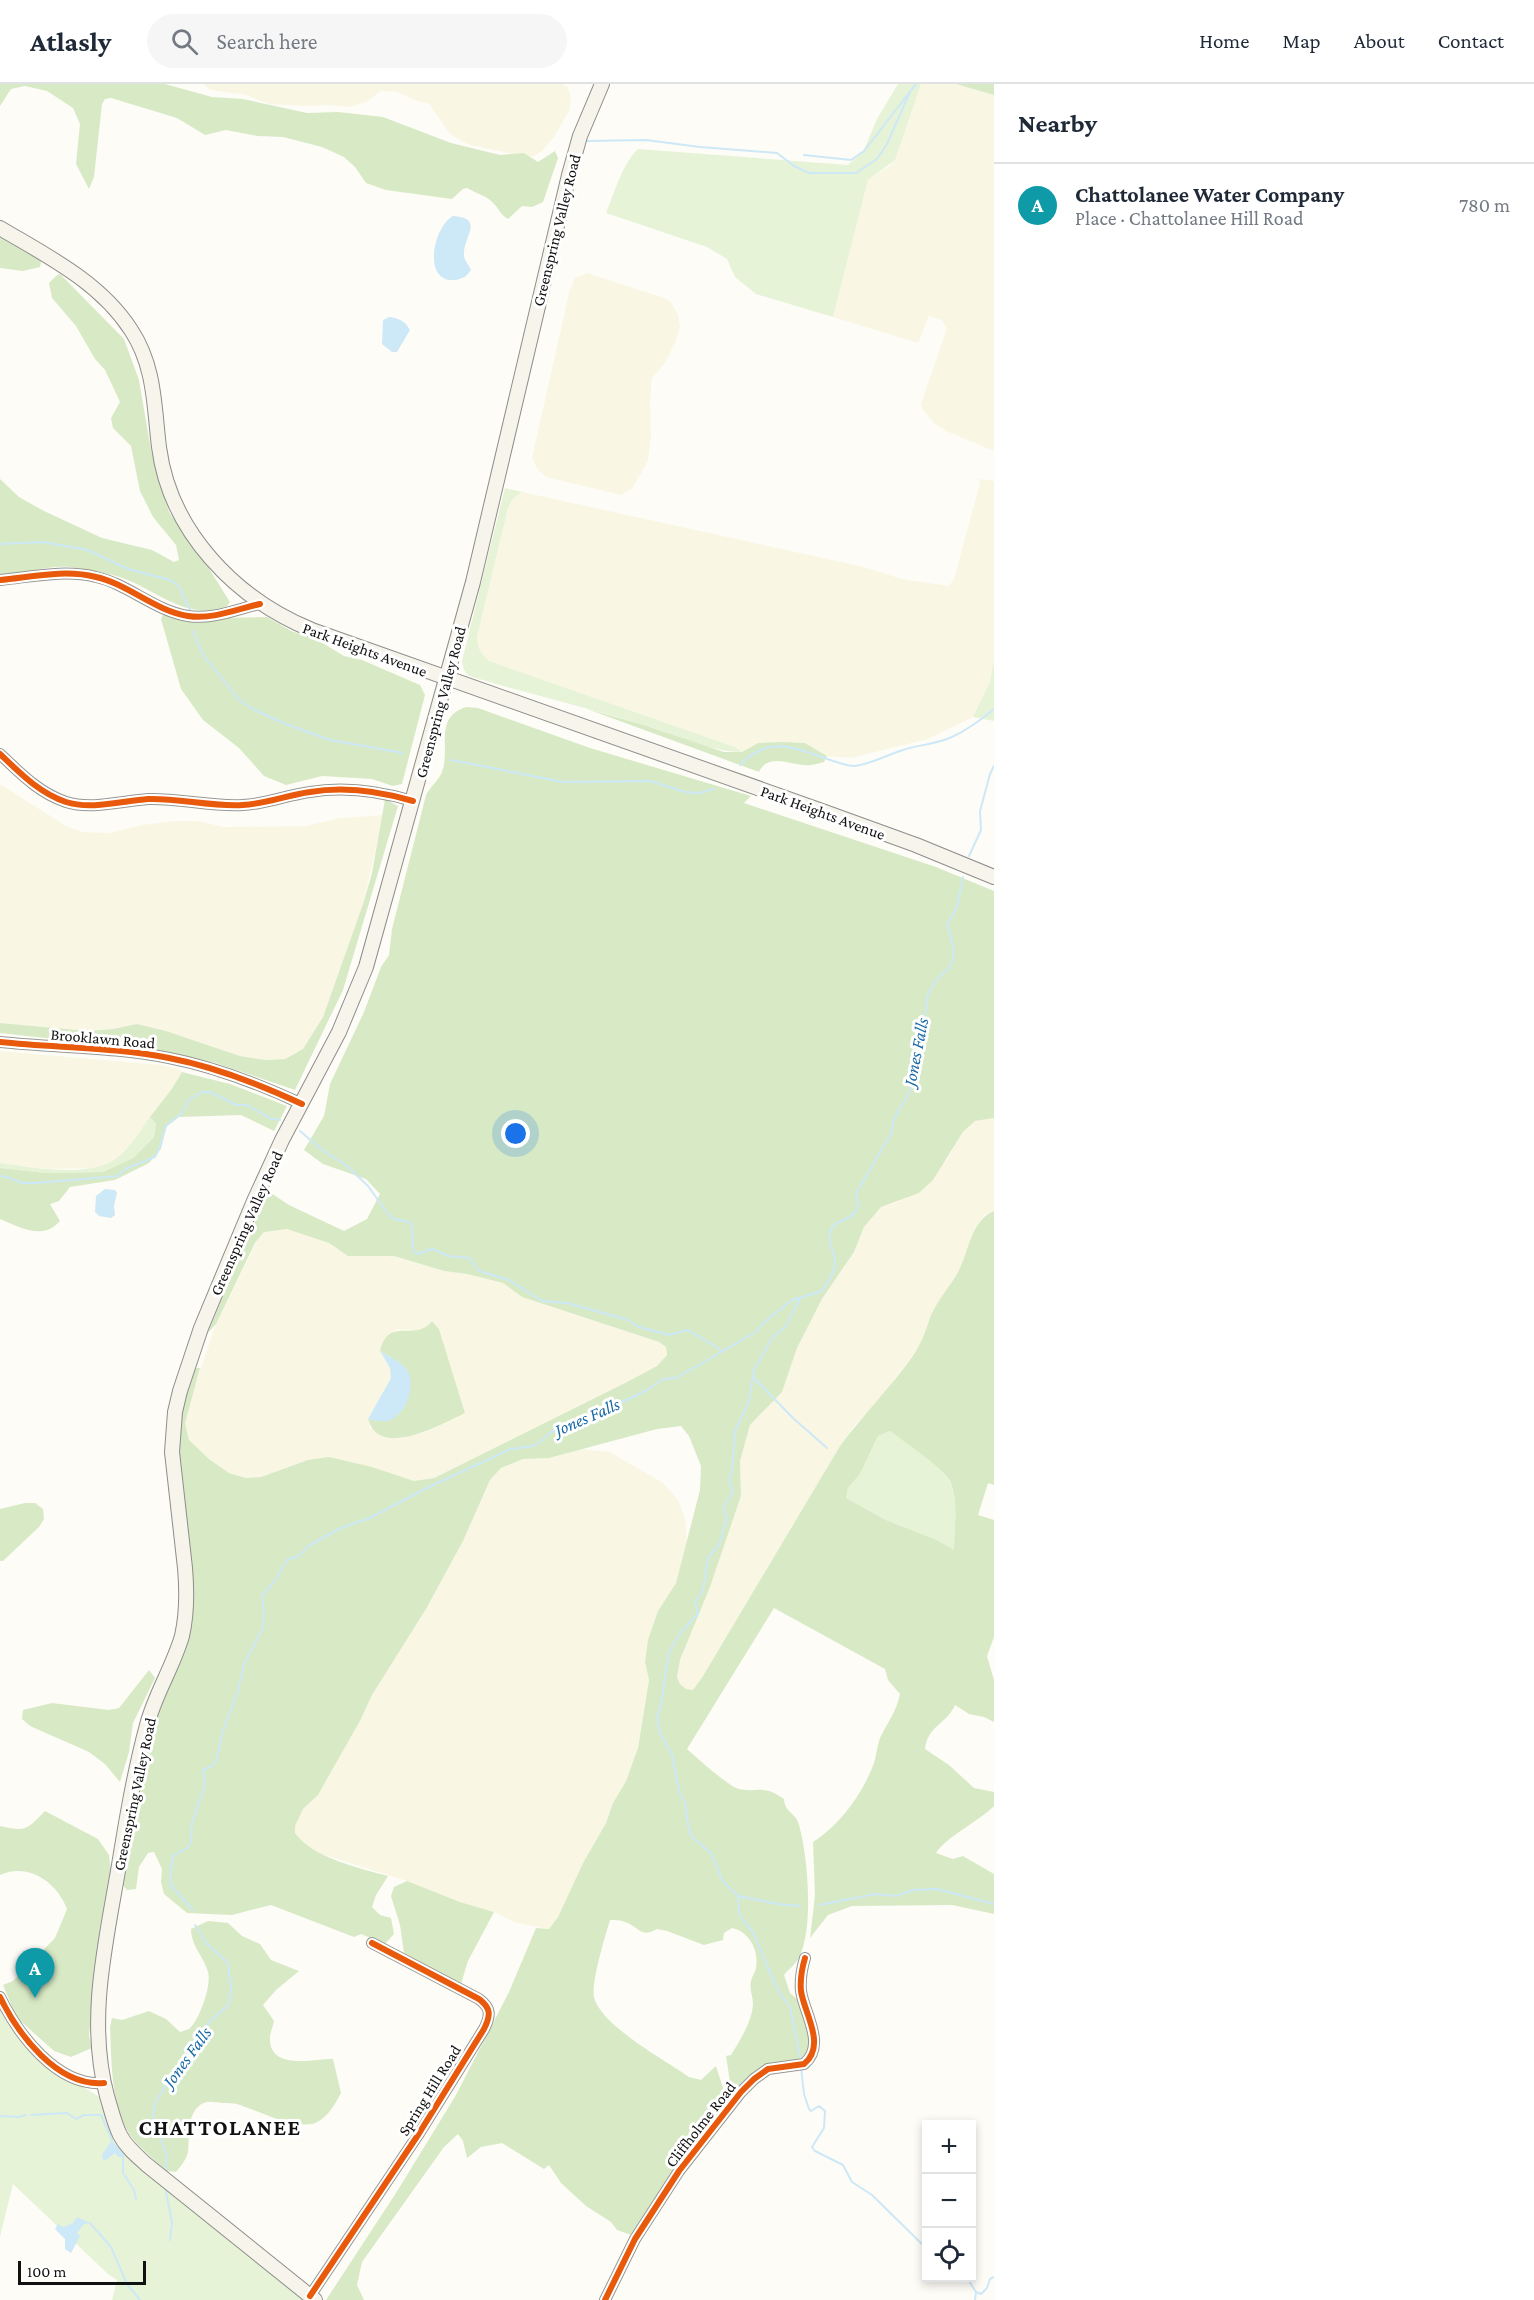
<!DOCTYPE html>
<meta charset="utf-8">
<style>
:root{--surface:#fff;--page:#f6f6f7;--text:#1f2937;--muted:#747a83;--line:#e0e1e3;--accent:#646362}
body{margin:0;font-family:"Crimson Pro",serif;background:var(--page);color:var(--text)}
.controls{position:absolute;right:18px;bottom:18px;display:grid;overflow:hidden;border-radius:0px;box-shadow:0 3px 9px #0003}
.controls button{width:54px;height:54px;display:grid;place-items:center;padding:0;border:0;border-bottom:2px solid var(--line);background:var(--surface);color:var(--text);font:30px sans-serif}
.scale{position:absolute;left:18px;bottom:15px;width:128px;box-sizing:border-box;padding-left:6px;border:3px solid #111;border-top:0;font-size:16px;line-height:21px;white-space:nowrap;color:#111;-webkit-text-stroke:4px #fff;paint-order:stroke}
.you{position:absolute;left:516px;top:1050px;width:21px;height:21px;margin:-15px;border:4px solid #fff;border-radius:50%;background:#1a73e8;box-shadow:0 0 0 9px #1a73e833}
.badge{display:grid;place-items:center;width:39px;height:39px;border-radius:50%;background:var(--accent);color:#fff;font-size:20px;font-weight:700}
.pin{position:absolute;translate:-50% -50px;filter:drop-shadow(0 2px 3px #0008)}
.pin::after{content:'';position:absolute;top:32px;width:21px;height:18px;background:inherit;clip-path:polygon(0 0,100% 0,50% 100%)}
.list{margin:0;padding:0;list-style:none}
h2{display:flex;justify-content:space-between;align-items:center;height:78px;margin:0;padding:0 24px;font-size:26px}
h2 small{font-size:20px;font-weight:400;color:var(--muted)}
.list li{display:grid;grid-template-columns:39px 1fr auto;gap:18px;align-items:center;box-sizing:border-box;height:84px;padding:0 24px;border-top:2px solid var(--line)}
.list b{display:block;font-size:22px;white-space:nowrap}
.list p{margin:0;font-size:20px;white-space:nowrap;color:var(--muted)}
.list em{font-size:20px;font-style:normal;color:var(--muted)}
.icon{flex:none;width:33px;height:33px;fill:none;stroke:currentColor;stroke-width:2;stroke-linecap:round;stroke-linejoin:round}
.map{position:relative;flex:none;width:994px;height:2216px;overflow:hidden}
header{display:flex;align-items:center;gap:36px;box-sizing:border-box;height:84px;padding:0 30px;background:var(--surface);border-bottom:2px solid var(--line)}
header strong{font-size:28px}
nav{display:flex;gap:33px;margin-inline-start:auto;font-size:21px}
.search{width:420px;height:54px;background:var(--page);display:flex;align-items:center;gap:15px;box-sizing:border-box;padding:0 21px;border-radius:33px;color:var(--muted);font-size:22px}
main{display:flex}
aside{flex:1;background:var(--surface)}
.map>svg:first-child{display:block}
.farmland{fill:#f9f7e4;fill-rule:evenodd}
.green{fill:#e7f3d7}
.forest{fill:#d8eac5;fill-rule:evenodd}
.water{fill:#cde8f7}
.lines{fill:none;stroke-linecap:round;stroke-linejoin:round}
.stream{stroke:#cde8f7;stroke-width:2}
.minor-casing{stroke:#979795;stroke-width:12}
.secondary-casing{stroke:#8e8d8b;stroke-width:16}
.minor{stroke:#fffffe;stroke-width:9}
.secondary{stroke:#f6f4eb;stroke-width:14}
.cycleway-casing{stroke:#fff;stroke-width:10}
.cycleway{stroke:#e8590c;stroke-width:6}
.labels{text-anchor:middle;stroke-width:6;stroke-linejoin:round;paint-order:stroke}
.street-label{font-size:16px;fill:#111;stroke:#fff}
.water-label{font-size:18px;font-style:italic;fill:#1768a6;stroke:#fff}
.district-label{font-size:22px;font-weight:bold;letter-spacing:1.5px;fill:#111;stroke:#fff}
</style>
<header>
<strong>Atlasly</strong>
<div class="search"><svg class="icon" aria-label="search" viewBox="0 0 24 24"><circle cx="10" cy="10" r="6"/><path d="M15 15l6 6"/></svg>Search here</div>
<nav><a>Home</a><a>Map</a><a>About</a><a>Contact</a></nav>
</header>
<main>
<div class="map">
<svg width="994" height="2216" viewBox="0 0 994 2216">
<rect width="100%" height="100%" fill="#fdfcf7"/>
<!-- farmland -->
<path class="farmland" d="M204,0H562L567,3L571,12L569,27L554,53L543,66L534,72L519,71L470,61L451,51L429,20L414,16L397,8L381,7L366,18L350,23L329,21L302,22L269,20L246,11L210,6Z
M921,0H956L994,11V367L946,347L935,340L923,326L921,320L947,244L941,236L929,232L918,259L833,233L868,96L891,81Z
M587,189L664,214L671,218L678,231L680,243L676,257L665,279L652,294L650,317L651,353L648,377L632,405L621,411L546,393L538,386L532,374L570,205L575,194Z
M979,395L994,397V575L990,598L973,633L928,655L851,674L827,672L805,659H758L742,668L735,663L489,577L482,571L477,561V553L508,424L512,416L522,408L864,483L902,495L949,502L954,495L980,399Z
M0,700L66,742L83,748L110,749L142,741L175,737H198L224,743L306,742L340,734L383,731L364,817L323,933L303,965L285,975L267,976L240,972L166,947L137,940L113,945L88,947L0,939Z
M0,967L161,981L178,985L182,988L171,1006L127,1064L112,1077L93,1084L48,1085L0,1079Z
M994,1034V1127L984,1131L974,1145L964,1177L932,1230L926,1252L912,1272L876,1320L855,1341L840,1362L703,1592L693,1606L686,1605L680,1600L677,1593L680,1576L710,1503L741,1412L740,1377L750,1341L782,1308L797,1264L822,1215L854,1168L864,1143L881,1123L900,1117L946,1077L963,1048L975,1037Z
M275,1145H288L304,1150L329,1159L348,1172H394L444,1187L467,1190L503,1199L522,1213L659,1258L666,1263L667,1271L657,1282L627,1298L434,1394L414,1397L308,1376L261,1393L246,1394L229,1389L209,1375L189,1356L185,1339L189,1318L216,1240L256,1159L264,1148ZM432,1237L439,1245L465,1329L428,1347L398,1355L370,1344L368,1335L391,1294L390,1284L380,1267L397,1245L417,1247L426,1244Z
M580,1365L610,1368L663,1399L678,1416L685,1434L687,1458L676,1499L658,1527L645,1578L649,1596L638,1664L626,1697L613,1719L606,1739L583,1779L558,1833L549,1845L517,1839L494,1828L460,1818L407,1797L315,1768L302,1760L295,1749V1742L303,1725L318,1711L361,1635L372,1611L426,1525L463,1457L490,1396L501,1384L523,1375L549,1374Z"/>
<!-- green -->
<path class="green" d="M898,0H921L895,76L868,96L833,233L756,210L735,193L727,175L707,163L606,129C615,108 622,80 638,65L848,81L863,68L877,35Z
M505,404L522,408L512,416L508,424L477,553C477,564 481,570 489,577L735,663L742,668C706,667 676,650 641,640C584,623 526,609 469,592L464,586L462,577Z
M994,575V637L973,633L990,598Z
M150,1033L156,1040L154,1053L133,1074L103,1088L46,1089L0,1084V1079C32,1083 80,1093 110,1078C127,1069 139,1048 150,1033Z
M890,1347C903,1357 944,1384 950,1398C959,1418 954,1445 954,1467L937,1456L886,1436L846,1414L848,1404L860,1390L878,1352Z
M0,1922L69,1995L98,2012L102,2017L111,2044L310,2216H112L117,2196L108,2190L13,2100L0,2153Z"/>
<!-- forest -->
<path class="forest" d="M0,0H165L212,13L243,15L307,29L338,28L383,33L451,59L500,71L524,69L538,78L555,67L558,74L543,118L532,123L522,122L508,135C499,129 500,126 494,120C488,112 475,109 467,104L463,105L452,115L386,106L366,99L355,83L344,73L322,63L283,53L258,52L226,46L205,51L177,34L111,14L105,15L102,20L94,93L89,105L76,80L80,40L73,24L47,7L25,2L11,5L0,22Z
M956,0H994V11Z
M0,147L38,174L41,178L40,183L23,187L0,184Z
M60,190L124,255L139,296L151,366L169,428L208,483L230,518L227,522C189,537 161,510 128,496C113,490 94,487 78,484C53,479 24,489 0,494V395L19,413L44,427L102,454L152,466L174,478L179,476L176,461L153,433L140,407L131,362L113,344L111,334L120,318L105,286L95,275L76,242L52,214L49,199L56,192Z
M164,528L202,538L221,534L267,533L291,547L316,555L344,572L362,576L420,601L425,611L402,700L393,702L372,695L322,692L286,701L264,692L239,664L203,636L181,605L161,535Z
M466,623L478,624L590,664L751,712L744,719L936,783L994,807V1034L975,1037L963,1048L933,1096L919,1109L881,1123L864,1143L854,1168L822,1215L797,1264L782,1308L750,1341L740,1377L741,1412L710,1503L680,1576L677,1593L680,1600L686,1605L693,1606L703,1592L840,1362C863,1331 890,1304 912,1273C923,1257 925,1248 931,1231C938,1216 950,1202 958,1188C970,1166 970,1137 994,1127V1401L988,1399L978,1431L994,1436V1553L987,1572L994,1596V1638L984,1633L969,1630L955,1621C947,1640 928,1641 925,1665L949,1681L974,1704L994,1708V1722C978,1738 947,1752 936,1769L953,1775L963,1772L994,1790V1830L952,1821L852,1822L828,1831L810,1854L815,1811L813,1758C840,1741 863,1709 874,1679C877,1670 877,1660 881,1652C888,1638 897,1626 900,1610L888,1596L885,1585L774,1524L687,1665C696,1673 729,1703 739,1705C759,1709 764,1700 784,1715C785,1730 796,1728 799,1741C808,1773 814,1844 799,1874C795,1881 789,1885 784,1891L790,1909L798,1916L810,1952L811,1963L805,1972L795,1977L770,1980L755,1989L732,2011L726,1972L731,1971C740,1956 752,1938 753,1920C753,1912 749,1905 751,1897C752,1892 755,1889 756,1884C759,1867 750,1848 732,1844L724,1849L723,1856L704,1861L667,1847L657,1845C640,1855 639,1842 625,1838C621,1836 615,1836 610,1836C605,1853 591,1898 594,1913C600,1941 665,1976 689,1993L701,1996L716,1982L723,2004L722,2026L682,2075L631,2151L617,2146L611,2138L586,2122L561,2099L549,2081L544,2085L502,2059L481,2063L467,2074L463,2057L458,2050L444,2063L362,2178L357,2201L364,2216H326L396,2109L456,2011L509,1908L536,1844L549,1845L558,1833L583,1779L606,1739L613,1719L626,1697L638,1664L649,1596L645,1578L648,1556L658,1527L676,1499L700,1406L701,1382L689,1352L681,1342L657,1345L549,1374L523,1375L501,1384L490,1396L463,1457L426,1525L372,1611L361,1635L318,1711L303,1725L295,1742V1749C313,1774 359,1784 388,1792L376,1811L372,1823L380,1831L391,1834L394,1850L385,1860L361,1850L354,1853L271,1821L232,1831L187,1829L164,1810L161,1798L162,1785L154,1768L148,1769L139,1783L136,1805L127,1806L121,1799L143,1682L153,1641L169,1599L184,1566L191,1524L176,1358L181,1323L192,1284H200L185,1339L189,1356L209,1375L229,1389L246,1394L261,1393L308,1376L329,1373L372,1383L414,1397L434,1394L627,1298L657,1282L667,1271L666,1263L659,1258L522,1213L503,1199L467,1190L444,1187L394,1172H348L329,1159L287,1145L264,1148L255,1159L216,1240L207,1250L268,1107L289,1121L344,1147L367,1135L380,1110L366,1095L323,1080L304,1066L324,1032L330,1000L364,928L381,883L389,871L392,845L426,711C430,703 439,696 442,688C451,664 433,634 466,623ZM890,1347C903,1357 943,1384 950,1397C959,1418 954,1445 954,1466L937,1456L886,1436L846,1414L848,1404L860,1390L878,1352Z
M587,625L644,641L724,668H742L758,659L783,658L805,659L827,672L824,678C817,680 810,682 804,681C787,680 768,669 759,688Z
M385,715L398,722L343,906L295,1006L213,978L134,964L0,949V939L88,947L113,945L137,940L166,947L240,972L266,976L285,975L303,965L323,933L364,817L372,789Z
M182,988L230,1000L287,1022L274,1047L241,1031L179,1033L166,1043L161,1065L149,1079L115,1096L70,1103L59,1117L50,1120L60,1137C43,1157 19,1143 0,1135V1084L46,1089L103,1088L133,1074L154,1053L156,1040L150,1033L171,1006Z
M432,1237L439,1245L465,1329C442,1340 379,1376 368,1335L388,1337L406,1284L380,1267C389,1231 415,1259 432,1237Z
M25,1419H35L43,1425L44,1435L39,1443L3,1477H0V1425Z
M149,1586L155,1594L133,1639L129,1668L120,1698L105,1680L89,1668L30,1642L22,1635L23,1626L52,1619L109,1626L119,1624Z
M45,1727L98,1755L109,1771L111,1787L100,1845L89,1951L92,1964L71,1973L54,1967L16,1933L3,1901L13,1897L55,1854L67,1825C57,1798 28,1778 0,1791V1742C27,1748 26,1746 45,1727Z
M407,1797L460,1818L494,1828L468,1877L461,1900L404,1869L400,1841L391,1812L394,1803Z
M208,1837L228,1839L242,1852L260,1860L271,1876L299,1887L276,1906L263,1921L274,1937C273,1943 269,1951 270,1956C271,1986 313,1975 333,1975L341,2009C335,2020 330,2030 319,2037C302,2049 258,2027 240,2021C234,2019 228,2019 222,2019C214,2018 207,2016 200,2021C186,2032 190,2053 188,2068C186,2076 181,2082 176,2088L167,2087C156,2077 143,2067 133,2055C110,2025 112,1979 110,1943L112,1934L122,1936L149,1927L166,1935L180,1948C181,1948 188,1945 189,1945C199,1937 212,1901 208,1888C204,1873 191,1862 191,1845Z"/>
<!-- water -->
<path class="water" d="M453,132C484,134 465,151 464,168C463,176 468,179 471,186C467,192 463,195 455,196C422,199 433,143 453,132Z
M389,233C399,234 405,237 410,246L397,268H392L382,260L383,236Z
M105,1105L115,1106L117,1109L114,1122L115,1131L111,1134L99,1132L95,1128L96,1112Z
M380,1267C388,1272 402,1278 407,1286C417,1302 405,1333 387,1337C381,1338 373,1336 368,1335L391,1294L390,1284Z
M112,2056L124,2071L123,2073H118L115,2069L106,2076H103L102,2071Z
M77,2133L90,2139L84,2140L77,2149L80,2152L71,2169L65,2165V2155L55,2145L58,2140L63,2143L72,2140Z"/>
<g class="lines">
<!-- stream -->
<path class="stream" d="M586,57L646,56L700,63L777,69L794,82L809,89H856L877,75L887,60L910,8
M804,71L851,76L864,67L916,0
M0,460L42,458L88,466L128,485L170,496L178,501L190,526
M193,547L203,571L239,616L255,626L283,639L330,656L403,669
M451,676L563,698L650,697L685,708L700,709L714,705
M740,681C770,649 797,665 833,677C840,679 847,682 855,682C871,680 887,671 903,666C918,661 937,660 952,653C967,646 981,636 994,625
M969,772L981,746L980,727L990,690L994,682
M300,1047L321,1065L347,1082L368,1102L388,1130L394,1135L409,1138L412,1141L413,1166L417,1170L432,1165L448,1172L469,1174L479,1187L509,1196L542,1217L567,1219L625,1235L639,1243L669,1251L688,1246L721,1266
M0,1092L7,1093L22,1099H36L118,1092L125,1085L155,1073L160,1063L166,1042L181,1030L190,1015L202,1008H210L236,1021H247L269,1034L280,1036
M800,1214L786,1242L772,1254L754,1286L749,1317L735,1347L732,1388L729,1396L733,1408L725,1420L724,1428L727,1434L719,1461L708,1474L703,1506L695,1518L698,1530L681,1548L669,1568L661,1620L657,1632L660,1649L672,1671L680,1711L685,1718L689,1747L693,1754L711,1769L722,1796L738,1812L739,1828L742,1835L753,1848L777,1905L790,1923L801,1977
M753,1293L793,1334L827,1364
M738,1812L778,1820L800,1822
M819,1821L876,1810L896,1812L913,1806L937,1805L994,1820
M193,1826L171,1801L170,1793L173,1772L187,1764L191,1758L192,1739L205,1700L203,1686L212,1682L216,1677L223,1647L238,1607L244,1580L263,1544L264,1529L262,1512L273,1499L288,1475L297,1473L310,1461L341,1444L370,1434L431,1402L511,1365L533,1362L540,1358L551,1348L618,1320L647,1306L663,1295L676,1294L756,1248L762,1240L792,1216L822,1207C828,1198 836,1187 835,1176C834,1166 827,1158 830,1148C834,1134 854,1137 858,1123C859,1118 856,1114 856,1109L891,1050L894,1035L910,1007V989L917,955L926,926L928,910L937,895L949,884L953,875L954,865L947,840L957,823L963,793
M801,1983L804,2010L809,2025L811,2027L819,2022L825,2027L824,2044L812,2063L815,2067L843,2081L852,2098L872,2111L926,2164
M67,2029L76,2035L84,2031H101L112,2056
M31,2031L66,2029
M0,2032L18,2033L26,2031
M123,2073V2089L134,2106L136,2115
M165,2088L167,2073L153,2031L156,2017L195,1955L212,1935L229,1921L231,1904L228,1879L207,1860L195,1841
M165,2102L172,2139L170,2156
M90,2139L111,2163L127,2200L140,2216
M967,2194L976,2208L981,2210L987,2204L990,2195L994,2193
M975,2216L976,2208"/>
<!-- minor casing -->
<g class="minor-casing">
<path id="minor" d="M0,496C31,493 65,485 96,493C128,500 155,527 188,532C212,536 237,525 260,520
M0,670C20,689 39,709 66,718C91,726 122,717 148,715C179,714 211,723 243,721C266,720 287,711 310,708C345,702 379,707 413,717
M0,958C56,964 114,963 169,974C216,983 259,1000 302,1020
M0,1913C18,1950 57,2003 104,1999
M310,2212L418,2051L484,1945C491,1931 491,1924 479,1915L372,1859
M605,2216L635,2155L679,2087L741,2008L754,1995L768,1985L804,1980C827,1961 804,1929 801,1907C800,1896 802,1884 805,1874"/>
</g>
<!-- secondary casing -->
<g class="secondary-casing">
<path id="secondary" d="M0,144C47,172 100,198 131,246C155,282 154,322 159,363C170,448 236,515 312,546L825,728L916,761L994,793
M315,2216L147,2081C137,2072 126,2063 120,2051C114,2039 111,2025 107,2012C87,1938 105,1862 118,1787C126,1738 134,1689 147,1641C155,1610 173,1583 182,1552C187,1530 187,1507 185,1484L172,1368L175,1328L180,1307L201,1244L254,1117L282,1056L339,948L366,883L473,498L569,91L580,52L602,0"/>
</g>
<!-- minor -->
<use href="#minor" class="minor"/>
<!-- secondary -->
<use href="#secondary" class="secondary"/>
<!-- cycleway casing -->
<g class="cycleway-casing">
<path id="cycleway" d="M0,496C31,493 65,485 96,493C128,500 155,527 188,532C212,536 237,525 260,520
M0,670C20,689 39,709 66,718C91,726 122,717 148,715C179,714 211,723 243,721C266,720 287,711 310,708C345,702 379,707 413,717
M0,958C56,964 114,963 169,974C216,983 259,1000 302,1020
M0,1913C18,1950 57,2003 104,1999
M310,2212L418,2051L484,1945C491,1931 491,1924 479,1915L372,1859
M605,2216L635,2155L679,2087L741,2008L754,1995L768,1985L804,1980C827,1961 804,1929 801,1907C800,1896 802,1884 805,1874"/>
</g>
<!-- cycleway -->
<use href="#cycleway" class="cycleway"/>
</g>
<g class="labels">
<!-- street labels -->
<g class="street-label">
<text transform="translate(556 146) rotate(-76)" y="6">Greenspring Valley Road</text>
<text transform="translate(365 565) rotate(20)" y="6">Park Heights Avenue</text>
<text transform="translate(440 618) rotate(-75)" y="6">Greenspring Valley Road</text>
<text transform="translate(823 728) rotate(20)" y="6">Park Heights Avenue</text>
<text transform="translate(103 954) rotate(5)" y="6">Brooklawn Road</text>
<text transform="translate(246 1139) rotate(-66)" y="6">Greenspring Valley Road</text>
<text transform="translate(134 1710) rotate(-78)" y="6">Greenspring Valley Road</text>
<text transform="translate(429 2006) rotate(-58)" y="6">Spring Hill Road</text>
<text transform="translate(700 2040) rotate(-52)" y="6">Cliffholme Road</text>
</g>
<!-- water labels -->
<g class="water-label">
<text transform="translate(916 968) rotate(-79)" y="6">Jones Falls</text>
<text transform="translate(587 1333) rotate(-24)" y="6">Jones Falls</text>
<text transform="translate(187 1973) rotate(-54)" y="6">Jones Falls</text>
</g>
<!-- district labels -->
<g class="district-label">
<text x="220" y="2051">CHATTOLANEE</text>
</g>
</g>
</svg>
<div class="controls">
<button>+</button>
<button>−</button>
<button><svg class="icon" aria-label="locate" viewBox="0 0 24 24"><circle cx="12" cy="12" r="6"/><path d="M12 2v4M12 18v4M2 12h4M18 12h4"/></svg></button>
</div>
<div class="scale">100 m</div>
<div class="you"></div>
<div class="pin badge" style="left:35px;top:1914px;background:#0f9aa8">A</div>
</div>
<aside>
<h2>Nearby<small></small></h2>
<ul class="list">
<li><span class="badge" style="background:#0f9aa8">A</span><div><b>Chattolanee Water Company</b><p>Place · Chattolanee Hill Road</p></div><em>780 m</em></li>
</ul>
</aside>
</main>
